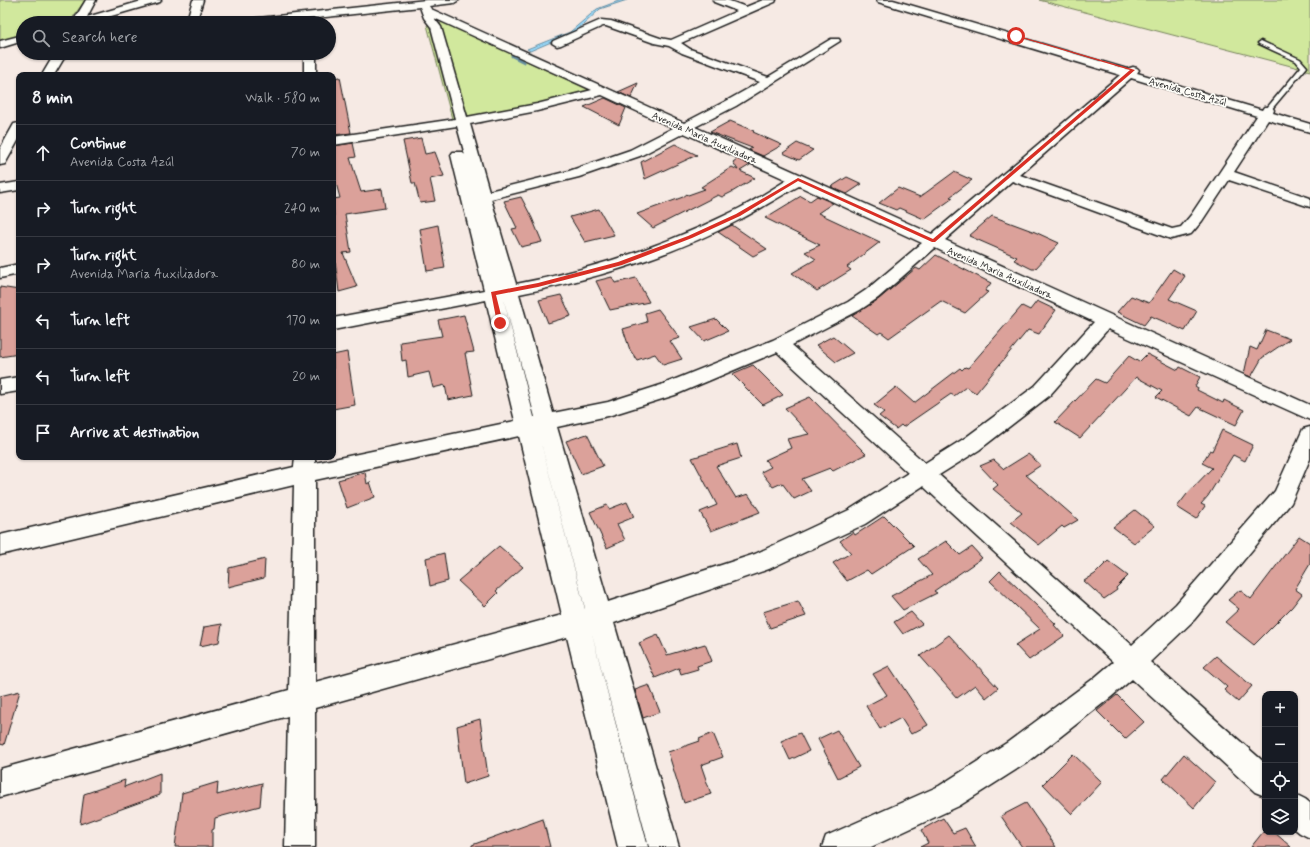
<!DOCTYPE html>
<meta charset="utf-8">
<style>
:root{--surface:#171b24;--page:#20242c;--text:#f1f3f6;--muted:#9ea1a6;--line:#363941}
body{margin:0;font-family:Mynerve,sans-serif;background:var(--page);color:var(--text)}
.controls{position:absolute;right:12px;bottom:12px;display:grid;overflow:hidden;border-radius:8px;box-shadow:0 1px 3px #0004}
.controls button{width:36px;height:36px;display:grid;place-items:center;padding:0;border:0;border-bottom:1px solid var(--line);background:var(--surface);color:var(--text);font:20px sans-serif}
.stop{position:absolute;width:12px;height:12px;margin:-9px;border:3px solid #d93025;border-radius:50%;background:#fff}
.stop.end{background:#d93025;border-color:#fff;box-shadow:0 1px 4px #0008}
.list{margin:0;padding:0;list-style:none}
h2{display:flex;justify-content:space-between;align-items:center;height:52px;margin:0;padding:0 16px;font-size:17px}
h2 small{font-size:13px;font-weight:400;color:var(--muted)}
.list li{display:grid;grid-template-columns:26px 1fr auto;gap:12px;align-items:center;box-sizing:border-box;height:56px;padding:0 16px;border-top:1px solid var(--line)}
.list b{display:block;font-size:15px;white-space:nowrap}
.list p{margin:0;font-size:13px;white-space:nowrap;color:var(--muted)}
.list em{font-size:13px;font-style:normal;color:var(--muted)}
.icon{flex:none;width:22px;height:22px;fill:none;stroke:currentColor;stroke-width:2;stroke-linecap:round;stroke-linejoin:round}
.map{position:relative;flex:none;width:1310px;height:847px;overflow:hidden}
.search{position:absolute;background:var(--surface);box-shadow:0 1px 3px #0004;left:16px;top:16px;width:320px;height:44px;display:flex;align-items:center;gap:10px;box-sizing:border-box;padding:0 14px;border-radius:22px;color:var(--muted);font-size:15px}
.panel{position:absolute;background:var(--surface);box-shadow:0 1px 3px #0004;left:16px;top:72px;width:320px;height:388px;border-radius:8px}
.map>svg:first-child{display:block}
.green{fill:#d1e89d;stroke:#76825c}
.water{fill:#97d8f9;stroke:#668da1}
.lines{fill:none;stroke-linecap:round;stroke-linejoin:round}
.stream{stroke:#668da1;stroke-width:3}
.building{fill:#dba19a;stroke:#1c1c1c}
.lane-casing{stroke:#1c1c1c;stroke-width:3}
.street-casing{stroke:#1c1c1c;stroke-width:3}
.lane{fill:#fdfcf7;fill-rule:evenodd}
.street{fill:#fdfcf7;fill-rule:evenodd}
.route{fill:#d93025}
.labels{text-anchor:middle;stroke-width:3.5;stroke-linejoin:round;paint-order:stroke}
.far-street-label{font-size:10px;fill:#1c1c1c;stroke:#fdfcf7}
</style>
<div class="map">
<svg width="1310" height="847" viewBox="0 0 1310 847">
<rect width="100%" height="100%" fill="#f6eae4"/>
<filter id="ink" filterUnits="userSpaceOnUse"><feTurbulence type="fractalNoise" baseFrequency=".025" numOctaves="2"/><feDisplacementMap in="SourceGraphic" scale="8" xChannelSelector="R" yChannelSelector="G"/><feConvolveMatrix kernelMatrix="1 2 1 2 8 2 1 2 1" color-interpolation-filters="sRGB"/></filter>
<g filter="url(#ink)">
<!-- green -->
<path class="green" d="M0,0H85L69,23H23V37L0,43Z
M1039,0H1310V71Z
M442,22L445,23L591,91L523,108L468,117L440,24Z
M430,24L456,119H452L427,25Z"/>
<!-- water -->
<path class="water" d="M621,0H627L600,9L583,25L570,34L530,51L527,49L570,32L597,9Z"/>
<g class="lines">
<!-- stream -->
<path class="stream" d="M512,56L524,62"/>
</g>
<!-- building -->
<path class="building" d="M340,77L351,133L333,135V78Z
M638,83L631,98L618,92Z
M605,98L626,108L619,125L584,107Z
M730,121L754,131L753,132L782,145L763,156L749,150L752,148L710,132Z
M421,138L425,154L435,152L444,176L430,179L435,201L420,203L415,183H412L403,141Z
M353,143L356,157L350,158L361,192L382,189L385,208L345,214L351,252L343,253L357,287L339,292L333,244V239L335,238L333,199L340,198L333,172V146Z
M797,143L813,150L799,160L783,153Z
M675,144L697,155L645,179L641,162Z
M737,159L750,165L740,171L755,178L732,192L722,197L718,195L653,228L637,214L683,197L687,194L688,195L705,189L701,187L732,167L738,170L733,162Z
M954,172L972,180L950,197L953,198L924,219L899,208L896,210L879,203L898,188L920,197Z
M847,177L862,184L847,194L831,187Z
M801,196L810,201L817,196L833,203L818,213L880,242L847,267L851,270L817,291L792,273L816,259L805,252L820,245L765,218Z
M521,197L532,218L542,242L521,247L512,229L517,228L504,201Z
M599,209L614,235L585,242L570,217Z
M992,216L1035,232L1059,243L1035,269H1032L1014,260L1017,257L969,236Z
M438,225L445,268L427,271L420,229Z
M732,225L767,249L753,256L718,232Z
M936,255L991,283L985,291L988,292L965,313L941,301L889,338L881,332L878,334L852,316L879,299L916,268L920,270Z
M1173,269L1185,276L1169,299L1197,311L1185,331L1151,316L1144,325L1117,312L1131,296L1149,303Z
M612,277L615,283L636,278L649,302L610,310L596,281Z
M0,287L19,290V354L0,357Z
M561,295L571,316L548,323L539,300Z
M1037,301L1056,310L1039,334L1028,330L976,393L966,387L954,396L951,394L903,427L901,425L896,429L879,416L884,412L874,405L896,387L914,403L960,368L962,370L965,367L968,368L1022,306L1030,310Z
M658,309L680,338L670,341L682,359L663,365L655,354L637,360L630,350L623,329L647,322L645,313Z
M464,315L474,352L465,353L473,395L448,400L445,385L433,388L429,372L408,377L406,360L402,361L400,342L442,336L438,320Z
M716,319L728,331L704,341L691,327Z
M1266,330L1290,339L1262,358L1251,377L1244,374L1250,347L1257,350Z
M833,336L853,353L836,362L816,345Z
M347,352L355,405L333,409V355Z
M1147,354L1178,370L1180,367L1200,377L1195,386L1198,388L1197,390L1223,403L1224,400L1244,410L1236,425L1198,407L1191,416L1156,397L1162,391L1136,377L1080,438L1055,422L1096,379L1105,383L1129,356L1139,362Z
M753,365L783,395L763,405L732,374Z
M810,397L866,454L833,471L830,468L802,479L811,491L794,499L782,483L773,487L761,472L771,467L765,460L791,448L787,439L809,434L785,408Z
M1222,430L1253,445L1245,461L1233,455L1208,496L1201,504L1205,506L1196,519L1177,507L1187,494L1212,468L1202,463L1210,450L1212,451Z
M587,434L603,466L581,474L566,441Z
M737,444L741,458L716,466L736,498L748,494L760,512L711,531L700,512L717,505L692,458Z
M1028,454L1041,465L1026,475L1078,520L1064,528L1062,526L1039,545L1011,522L1022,513L993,489L998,485L980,466L994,460L1004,469Z
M365,472L367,484L370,482L375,497L347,508L338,480Z
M627,502L634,517L617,524L625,540L607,548L590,512L607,505L609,509Z
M1135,510L1155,526L1134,543L1113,527Z
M884,516L914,546L871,574L867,570L847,581L833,563L851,553L840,541L853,532L855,535Z
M1299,536L1310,543V564L1295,589L1302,594L1292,607L1254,645L1225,622L1239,609L1228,600L1240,590L1251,599Z
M946,541L960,555L972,547L982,558L934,591L937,593L903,610L891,596L932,575L918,559Z
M499,546L523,567L496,591L498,593L485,606L458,581Z
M444,553L448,581L430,586L426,558Z
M265,559L264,578L228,587L229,568Z
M1108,561L1128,576L1116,588L1117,590L1104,599L1084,581L1095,574Z
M1000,571L1056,624L1054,625L1064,636L1029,660L1015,645L1040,629L990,581Z
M798,601L806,616L770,628L763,612Z
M911,612L922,624L903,634L894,622Z
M222,624L219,642L200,646L204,627Z
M658,635L667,655L705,644L712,661L697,666L698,669L681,674L679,668L655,678L639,643Z
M949,635L998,688L986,698L975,685L957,698L920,656Z
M1216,656L1252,686L1238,702L1224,690L1227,687L1204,667Z
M889,666L928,725L911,734L901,718L880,729L866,706L887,695L873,674Z
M649,685L660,712L643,718L635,690Z
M20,691L4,745L0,744V696Z
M1117,695L1144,722L1125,739L1097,711Z
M480,719L488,776L464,784L457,726Z
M837,730L859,767L838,778L818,739Z
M713,733L723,757L701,765L711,794L684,803L668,752L700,741L699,739Z
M800,733L809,751L790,760L781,741Z
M1073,754L1102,782L1072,814L1043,784Z
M1184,754L1215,782L1194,808L1163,779Z
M160,773V795L80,824L84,794L125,780L124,787Z
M218,782L217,795L262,783L260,806L215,818L214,829L212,830V847H175L182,793Z
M1026,803L1056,847H1022L1001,816Z
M943,818L953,833L965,828L976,847H920L928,843L921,830Z
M543,819L550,847H472V845Z
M1263,832H1274L1291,847H1251Z"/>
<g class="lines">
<!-- lane casing -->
<g class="lane-casing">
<path id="lane" d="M1261,41L1300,59L1307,67L1270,111H1266V109L1301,67L1296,61L1259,44L1258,43Z"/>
</g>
<!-- street casing -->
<g class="street-casing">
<path id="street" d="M86,0H96L87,17L145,0H161L160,2L87,23H71L74,20Z
M193,0H203L196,23H186Z
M426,0H459L454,3L429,6L431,9L684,123L728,100L760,82L682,53L669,46L654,43L606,26H603L561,45L557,46L552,43L553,41L601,20L611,21L660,38L671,40L737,11L714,2L713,0H727L746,7L763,0H776L775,2L681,43L690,49L768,77L831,39H839L840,41L736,106L695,127L932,234L1120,75L878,2L877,0H893L1127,69L1133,67L1137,68L1139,70L1137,73L1262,110L1264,107H1272L1274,110L1273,113L1310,124V132L1268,120L1234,172L1310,198V207L1229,180L1202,221L1191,234L1171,239L1012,181L945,240L1310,405V420L1108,329L1049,396L979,450L939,475L1132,645L1176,604L1275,491L1303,429L1310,427V459L1291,503L1194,620L1150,662L1265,763V796L1255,792L1132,679L1111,697L1028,762L959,806L871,847H822L826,836L939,786L1008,742L1093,679L1113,662L923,486L865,524L769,569L614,623L679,847H649L591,630L648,847H618L567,637L315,708V847H285L288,716L0,797V769L289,690L294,485L0,555V535L294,467L295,457H315V463L515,421L486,300L333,330V318L484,290L451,155L453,152H463L465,155L457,126L333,145V137L455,119L431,27L424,18L420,7L269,23H235L240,20ZM434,18L592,90L537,104L467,117L441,27ZM1131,78L1257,116L1191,215L1181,227L1172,229L1020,175ZM602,95L673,128L630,150L569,171L489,191L470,124L537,111ZM684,133L787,180C769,191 751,203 732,212C663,246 591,270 516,284L491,199L579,177L640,156ZM799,186L922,243L866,290L848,302L773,340L661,385L608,402L553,413L519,294C596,279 674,255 743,218C762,208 780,196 799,186ZM935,248L1094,322L1035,386L965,438L925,463L792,345L860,310L878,298ZM503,297L535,417H534ZM777,352L908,473L849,510L755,554L608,602L557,427L608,416L675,395ZM538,432L585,608V609ZM519,436L562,615L315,682V480Z
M23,35V41L0,48V41Z
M55,53H67L54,75H42Z
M304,53H316V75H304Z
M19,123V139L5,164L0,165V149L14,124Z
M19,182V190L0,193V185Z
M19,264V274L0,278V268Z
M19,377V391L0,394V380Z
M1295,794L1305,799L1310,803V838L1300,833L1295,829Z"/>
</g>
<!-- lane -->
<use href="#lane" class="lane"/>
<!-- street -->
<use href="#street" class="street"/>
</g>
</g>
<!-- route -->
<path class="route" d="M1015,35L1135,70L935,242H932L798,181L740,216L692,238L622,265L538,287L496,295L503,323L500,325L497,323L491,292L538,283L618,262L688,236L736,214L798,178L933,239L1130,70L1015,36Z"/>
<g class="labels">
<!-- far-street labels -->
<g class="far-street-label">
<text transform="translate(1188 91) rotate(16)" y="4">Avenida Costa Azúl</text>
<text transform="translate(705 137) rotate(24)" y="4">Avenida Maria Auxiliadora</text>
<text transform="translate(1000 272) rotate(24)" y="4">Avenida Maria Auxiliadora</text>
</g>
</g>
</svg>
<div class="controls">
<button>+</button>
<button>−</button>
<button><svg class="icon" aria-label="locate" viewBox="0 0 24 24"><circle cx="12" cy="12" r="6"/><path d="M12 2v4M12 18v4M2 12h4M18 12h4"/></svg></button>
<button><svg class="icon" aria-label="layers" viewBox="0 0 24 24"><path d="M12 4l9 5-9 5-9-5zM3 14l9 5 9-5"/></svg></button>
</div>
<div class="stop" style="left:1016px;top:36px"></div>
<div class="stop end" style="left:500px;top:323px"></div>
<div class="search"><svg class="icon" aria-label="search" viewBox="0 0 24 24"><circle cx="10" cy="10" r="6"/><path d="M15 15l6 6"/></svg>Search here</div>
<section class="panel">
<h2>8 min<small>Walk · 580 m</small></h2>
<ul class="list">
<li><svg class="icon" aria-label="ahead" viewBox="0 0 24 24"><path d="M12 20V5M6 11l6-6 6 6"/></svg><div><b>Continue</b><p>Avenida Costa Azúl</p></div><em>70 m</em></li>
<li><svg class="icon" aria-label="right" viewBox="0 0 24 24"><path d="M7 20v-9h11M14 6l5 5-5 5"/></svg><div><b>Turn right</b></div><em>240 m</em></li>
<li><svg class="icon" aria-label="right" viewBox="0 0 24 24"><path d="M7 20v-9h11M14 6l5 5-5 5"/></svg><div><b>Turn right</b><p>Avenida Maria Auxiliadora</p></div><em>80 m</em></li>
<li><svg class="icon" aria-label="left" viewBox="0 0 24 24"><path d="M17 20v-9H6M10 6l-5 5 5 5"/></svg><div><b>Turn left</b></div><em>170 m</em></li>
<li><svg class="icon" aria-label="left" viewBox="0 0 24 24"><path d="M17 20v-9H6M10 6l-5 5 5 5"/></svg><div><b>Turn left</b></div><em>20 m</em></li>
<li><svg class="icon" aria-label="arrive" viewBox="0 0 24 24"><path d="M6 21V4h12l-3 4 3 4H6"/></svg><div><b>Arrive at destination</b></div></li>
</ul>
</section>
</div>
